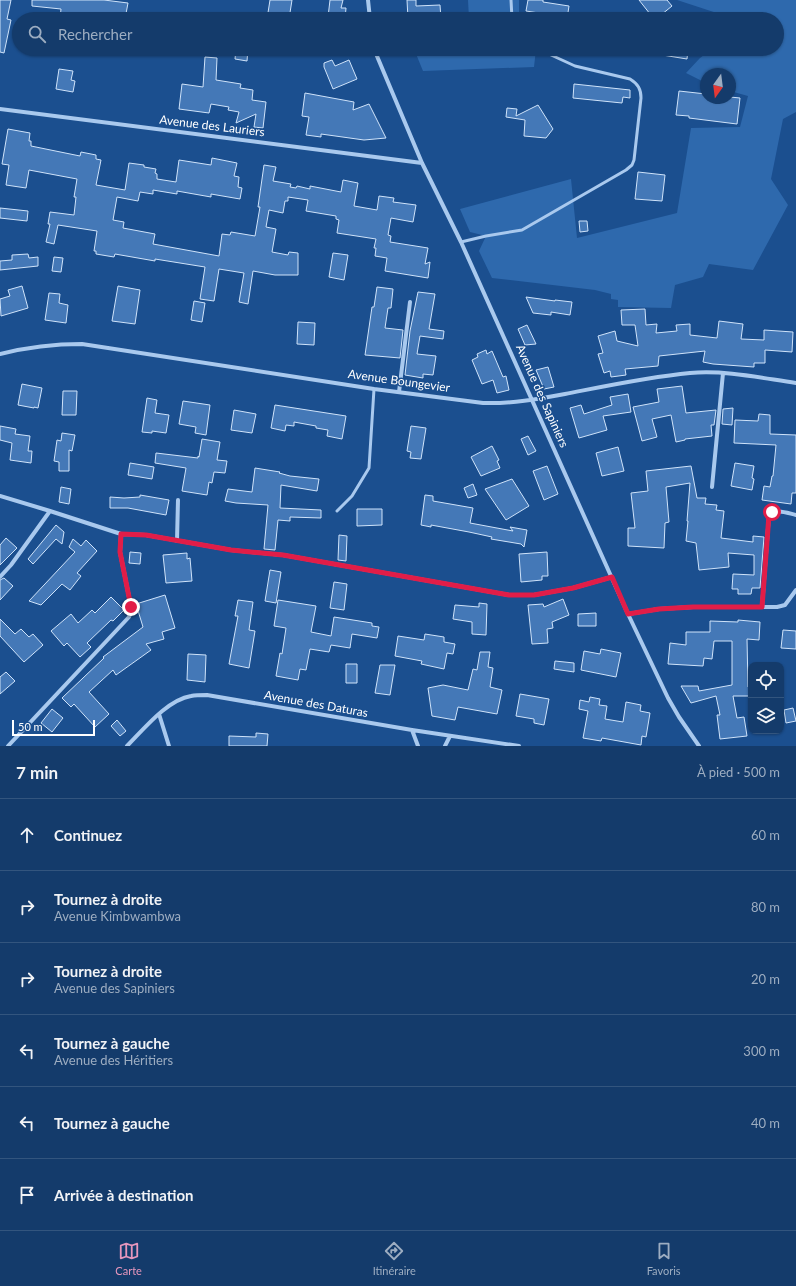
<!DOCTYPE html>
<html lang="fr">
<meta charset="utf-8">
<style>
:root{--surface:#143b6b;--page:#214673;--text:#f1f3f6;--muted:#9dadc1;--line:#33557e;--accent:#e797bd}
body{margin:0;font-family:Lato,sans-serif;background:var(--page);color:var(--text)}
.controls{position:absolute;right:12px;bottom:12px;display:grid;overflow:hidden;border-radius:8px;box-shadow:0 1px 3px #0004}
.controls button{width:36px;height:36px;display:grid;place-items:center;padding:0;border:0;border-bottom:1px solid var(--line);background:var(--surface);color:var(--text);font:20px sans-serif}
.compass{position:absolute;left:700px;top:68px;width:36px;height:36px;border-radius:50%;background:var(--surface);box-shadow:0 1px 3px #0004;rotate:194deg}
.scale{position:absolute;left:12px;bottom:10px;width:83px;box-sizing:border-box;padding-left:4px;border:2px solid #fff;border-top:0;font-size:11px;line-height:14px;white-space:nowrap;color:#fff;-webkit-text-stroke:3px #1b4f8f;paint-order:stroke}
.stop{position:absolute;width:12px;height:12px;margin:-9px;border:3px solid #e11d48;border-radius:50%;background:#fff}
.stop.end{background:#e11d48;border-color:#fff;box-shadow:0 1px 4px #0008}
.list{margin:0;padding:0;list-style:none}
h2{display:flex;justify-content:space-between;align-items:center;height:52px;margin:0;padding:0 16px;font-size:17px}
h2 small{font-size:13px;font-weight:400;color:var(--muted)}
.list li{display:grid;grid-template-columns:26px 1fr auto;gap:12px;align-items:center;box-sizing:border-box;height:72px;padding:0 16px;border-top:1px solid var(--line)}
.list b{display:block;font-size:15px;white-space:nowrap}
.list p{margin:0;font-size:13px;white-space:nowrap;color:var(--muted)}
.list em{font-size:13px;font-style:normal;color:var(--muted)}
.icon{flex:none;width:22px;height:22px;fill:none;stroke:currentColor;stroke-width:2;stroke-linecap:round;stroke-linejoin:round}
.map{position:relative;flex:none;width:796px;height:746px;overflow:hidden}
.search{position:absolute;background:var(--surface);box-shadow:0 1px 3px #0004;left:12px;right:12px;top:12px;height:44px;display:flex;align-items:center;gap:10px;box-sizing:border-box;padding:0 14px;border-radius:22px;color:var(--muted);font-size:15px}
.sheet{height:484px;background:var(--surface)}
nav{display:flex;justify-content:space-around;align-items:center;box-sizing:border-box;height:56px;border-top:1px solid var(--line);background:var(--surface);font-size:11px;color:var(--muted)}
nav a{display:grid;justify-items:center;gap:2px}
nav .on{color:var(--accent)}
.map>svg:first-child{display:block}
.green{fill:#2e69ad}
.building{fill:#4478b7;stroke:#cfe3fa}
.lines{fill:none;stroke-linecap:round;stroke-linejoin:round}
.lane{stroke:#a9c9ee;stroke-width:3}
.street{stroke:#a9c9ee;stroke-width:4}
.route{stroke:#e11d48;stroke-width:5}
.labels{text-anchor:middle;stroke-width:3;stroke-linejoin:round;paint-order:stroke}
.street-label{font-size:12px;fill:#fff;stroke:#1b4f8f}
</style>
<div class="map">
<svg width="796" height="746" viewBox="0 0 796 746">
<rect width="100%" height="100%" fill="#1b4f8f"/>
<!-- green -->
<path class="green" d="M468,0H519V19H469Z
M677,0H796V112L783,119L771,179L788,205L753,270L709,264L703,277L675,285L671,308L618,307V300L611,299V294L595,290L492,278L479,251L486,236L470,232L460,209L571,179L577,238L677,213L691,128L740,127L748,96L730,91V74H706V83L686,73L700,58L712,49H777V19H726V16Z
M414,49H536L534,67L423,71Z"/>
<!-- building -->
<path class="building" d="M0,0H11L7,19L11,20L4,53L0,52Z
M32,0H104L128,3L125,19H60L61,9L32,6Z
M270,0H292L289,19H267Z
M330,0H343L341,8H346L345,19L328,17Z
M407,0H416V6L440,5L441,19H408Z
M528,0H543V2L569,6L567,19H551L552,15L526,11Z
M639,0H667L672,6L656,19H654Z
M236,49H248L247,61L235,59Z
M657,49H688L687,59L656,54Z
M205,57L217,58L216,80L241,84L240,88L253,90L252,100L266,102L263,128L254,127L256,114L236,123L239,112L228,110L229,107L211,104L209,113L179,109L182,84L203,87Z
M332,60L335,66L349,60L357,79L333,89L324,67V63Z
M59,69L73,71L71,80L75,81L73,92L56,89Z
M574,84L630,90V98L623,97L622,103L573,98Z
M679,91L706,94V98H730V97L740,98L737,124L689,118V116L676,115Z
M305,93L354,102L353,110L369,104L386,138L364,140L321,134V137L306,135L309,117L302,116Z
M538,105L553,129L546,138L524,136L525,120L506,117L507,108L517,109L516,116Z
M8,129L30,133L29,141H31V146L80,156L81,152L96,155V159L101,160L96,185L125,190L129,163L144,165V167L156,169L155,173L157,174V179L176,182L179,160L211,165L212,158L237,163L234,176L239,177L238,187L242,188L240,199L211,194V197L177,191V194L153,190V194L140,192L138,201L117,197L113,220L124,222L123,228L155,234L153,244L219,256L222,234L230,235L231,232L255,236L260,207H258L264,165L276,167L273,181L291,184L290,187L296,188L297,186L310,189V186L341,192L343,180L358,183L354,206L377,210L379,196L394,198L393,202L416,205L413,222L391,218L388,235L391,236L390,242L428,248L425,264L430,262L428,278L385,271L387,258L375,256L376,248H374L376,239L337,233L339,220L336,219V216L306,211L308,200L288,197V201H285L283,213L269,210L266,227L276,229L272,252L288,255L289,252L298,253V275H275L253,271L248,304L239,302L244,273L219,269L214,301L200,299L205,267L155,259V261L115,254L114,257L96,254V251H94L97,231L58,225L54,244L46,242L50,224H48L50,212L74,215L76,197H74L77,179L29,170L26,188L6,185L9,165L2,164Z
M638,172L665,175L662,201L635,199Z
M0,208L28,211L27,221L0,218Z
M579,221H587L588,231L580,232Z
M333,253L348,255L344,280L329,277Z
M28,254L29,258L38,257V266L0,270V261L12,260V255Z
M54,257L63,258L61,272L52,271Z
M22,286L28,308L1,316L0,299L10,296L8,290Z
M118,286L140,290L135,324L112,321Z
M377,287L393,289L391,308H388L385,328L403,330L400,358L365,355L372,307H374Z
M418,292L435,294L429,329L444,331L443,339L420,336L417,354L436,356L433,375L423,374V378L405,375L410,331Z
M49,293L60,294L59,303L68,305L66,323L45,320Z
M526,297L555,301V300L572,302L570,315L551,312V315L533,313Z
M194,301L205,303L202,322L191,320Z
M645,309L646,325L657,324L656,333L677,331L676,325L690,324V335L717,338L719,321L743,324L741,339L764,340V330L793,332L792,352L765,350V363H754V367L713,364L703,362L705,351L659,356L658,366L625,369L626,375L611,377L610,371L604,373L598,354L603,353L598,336L615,331L617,341L638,346L635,325H622L621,310Z
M298,322L315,323L314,345L297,344Z
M527,325L536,344L525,345L518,329Z
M486,350L487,354L492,351L503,377L506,376L509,390L497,393L493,380L482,384L472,360L478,357L477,354Z
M548,367L554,387L544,389L536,370Z
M22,384L42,388L38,408L34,407V408L18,405Z
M682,386L686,413L716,410L714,425H711L712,436L685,439V440L676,442L671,415L652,419L657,437L642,441L633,407L659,402L657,389Z
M63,391H77L76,415H62Z
M628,394L631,412L603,416L607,430L579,438L570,408L581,405L584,414L612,405L610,397Z
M147,398L157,400L155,413L169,415L166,433L152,431V433L142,432Z
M183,401L210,405L206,435L195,433L196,427L179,424Z
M275,405L346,416L342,439L327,436L328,430L316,428V426L294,422V426L286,425L285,431L271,428Z
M733,408L732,425L722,424L723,409Z
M234,410L256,414L252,433L231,430Z
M759,414L770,415V434L796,435V493H792L791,504L762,500L764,486L770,487L772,476H773L776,445L734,443L735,420L758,421Z
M0,426L16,429L15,434L30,436L28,451H32L31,463L10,460L12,443L0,440Z
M411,426L426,428L421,459L410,458L411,452L407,451Z
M62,433L75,435L72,451L69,450V471H59V462L54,461L57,440L61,441Z
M528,436L536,451L528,455L521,439Z
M202,439L220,442L217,460L227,461L225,473L214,472L212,483L209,482L207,495L182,491L186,468L155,463L156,453L198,458V456L199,457Z
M492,446L499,460L497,461L500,468L481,476L471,457Z
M618,447L624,471L602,476L596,453Z
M130,463L154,467L152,479L128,475Z
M735,463L754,466L752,478L754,479L752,490L731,486Z
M547,466L558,494L544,500L533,471Z
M691,466L697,498H706L705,504L717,505L716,510L724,511L721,538L753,542V536L764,537L760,588H752L751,594H738V589H732L733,574L754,575V555L728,553L729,567L699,570L696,543L686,541L688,521H687L690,483L666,487L669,522L665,523L664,548L628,546V528H635L631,493L648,491L646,471Z
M255,468L280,472L279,473L290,476L319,479L317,491L281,485L280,508L321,510V518L290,517V521L278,520L275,550L264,549L268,505L236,503L225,501L228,489L252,492Z
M512,479L529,506L506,520L485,489Z
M473,484L477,495L468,498L464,488Z
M61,487L71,489L69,504L59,502Z
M140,495L169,500L166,515L128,508H110V497L124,498L140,497Z
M425,495L433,496V501L473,508L470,523L513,531L510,527L527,530L524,547L521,544L491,539L492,537L469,532L431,525V527L421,525Z
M357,509H382V525L357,526Z
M56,525L64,532L62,544L56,539L33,564L28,559Z
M339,535L347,536L346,561L338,560Z
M6,538L17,548L0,565V545Z
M73,539L81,546L86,540L97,551L77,573L81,576L70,590L62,584L41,605L29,601L75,552L69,547Z
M130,552L141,553L140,564L129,563Z
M547,552L548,576H542V580L521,582L519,554Z
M187,553V559L190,558L192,581L166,583L163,555Z
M270,570L281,572L276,603L265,601Z
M4,578L13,586L0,600V580Z
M334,582L347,584L344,610L330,608Z
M165,595L175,628L162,632L164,639L146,644L151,650L116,675L113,670L89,692L109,714L95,727L74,704L71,707L62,698L104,658L103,657L143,627L136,604Z
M111,597L124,610L113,621L111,620L87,643L91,647L80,657L67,643L64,646L51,631L71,614L78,623L92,610L95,613Z
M563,599L569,615L552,622L553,628L547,629L548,643L532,644L528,605L543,604L544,607Z
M238,600L253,602L249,630L255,631L249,668L229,664L238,616H235Z
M278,600L316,606L311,632L331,636L334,617L372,623V626L379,627L377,638L352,634L350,648L331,645L329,652L310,649L306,670L300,669L298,680L276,676L280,653L282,654L286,628L274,626Z
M479,603L487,604L486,635L472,634V622L453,619L455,605L479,607Z
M596,613V626H578V614Z
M0,619L15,634L21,629L29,637L33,634L43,645L24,662L0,636Z
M738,620L760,622L759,640L747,639L748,687H751V696H733L737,718L744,717L747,736L720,739L717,715H720L716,696L691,703L681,686H698L699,691L732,685V641H714L712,659L704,658L703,666L668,664L670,643L686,645V632H710V621L738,622Z
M783,630L796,631V649L781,648Z
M425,634L444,637V642L455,644L453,654L447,653L444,669L421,664L422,661L395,656L398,636L424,640Z
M601,649L621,653L616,677L581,670L584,651L600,654Z
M480,652H490L488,667L493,668L490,687L502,690L497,714L458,707L455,720L432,716L428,688L443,685L468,690L473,669L477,670Z
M188,654L206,655L205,682L187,680Z
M555,661L574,663V672L554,669Z
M346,664H357V683H346Z
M380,665H395L390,695L375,693Z
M6,672L15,681L0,694V677Z
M520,694L549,699L544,725L534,723V719L516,716Z
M590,697L600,699L599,705L607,706L605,719L623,722L626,702L641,705L640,711L650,713L646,737L642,736L641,745L602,738L601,741L583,738L588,711L579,709L580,700L589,702Z
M793,708L796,721L786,723L784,710Z
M52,709L63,718L52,732L41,723Z
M117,720L126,731L120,736L111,726Z
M256,733L268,734L267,746H229V736L256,737Z"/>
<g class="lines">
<!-- lane -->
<path class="lane" d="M511,0L512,19
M461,242L486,236L522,230L626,170L632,165L634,160L641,98C641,89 638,84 630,79L575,66L538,49
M337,511L352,496L369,468L374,389"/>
<!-- street -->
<path class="street" d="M368,0L370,19
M374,49L422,163L461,242L628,614L668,698L679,717L699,746
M0,109L422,163
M0,354C28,347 53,344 82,344L374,389L483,403C511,404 538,399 565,394C606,386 648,377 690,373C726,370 761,378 796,383
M399,392L410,302
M712,487L723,373
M0,496L50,511L121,534L146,535L231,550L283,555L509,595H534L573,588L612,577
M177,541L178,500
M0,577L11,565L50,511
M762,607L769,515C776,508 787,513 796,515
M628,614L659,609L693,607H777L785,605L796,590
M159,714L169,746
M412,730L418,746
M8,746L129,617L131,612V607L120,552L121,534
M127,746C144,729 167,700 191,696C196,695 202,695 207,695L412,730L519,746
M445,746L450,736"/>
</g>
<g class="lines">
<!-- route -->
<path class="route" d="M131,607L120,552L121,534L146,535L231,550L283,555L509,595H534L573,588L612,577L628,614L659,609L693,607H762L769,515L772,512"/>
</g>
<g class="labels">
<!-- street labels -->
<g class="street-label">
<text transform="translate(212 126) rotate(7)" y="4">Avenue des Lauriers</text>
<text transform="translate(399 381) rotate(8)" y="4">Avenue Boungevier</text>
<text transform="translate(542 396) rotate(66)" y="4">Avenue des Sapiniers</text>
<text transform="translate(316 704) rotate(10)" y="4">Avenue des Daturas</text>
</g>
</g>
</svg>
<div class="controls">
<button><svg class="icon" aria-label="locate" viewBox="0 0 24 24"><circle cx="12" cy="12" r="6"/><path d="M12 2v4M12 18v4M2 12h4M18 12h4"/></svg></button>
<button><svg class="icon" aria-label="layers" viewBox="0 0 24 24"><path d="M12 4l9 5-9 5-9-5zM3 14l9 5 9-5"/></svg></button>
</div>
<svg class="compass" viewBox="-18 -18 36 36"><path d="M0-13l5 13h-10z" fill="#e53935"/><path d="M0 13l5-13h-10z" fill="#9dadc1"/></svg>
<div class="scale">50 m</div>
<div class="stop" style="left:772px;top:512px"></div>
<div class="stop end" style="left:131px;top:607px"></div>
<div class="search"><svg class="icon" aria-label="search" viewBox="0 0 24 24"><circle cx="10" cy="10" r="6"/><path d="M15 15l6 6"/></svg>Rechercher</div>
</div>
<section class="sheet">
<h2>7 min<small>À pied · 500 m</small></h2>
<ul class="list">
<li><svg class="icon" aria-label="ahead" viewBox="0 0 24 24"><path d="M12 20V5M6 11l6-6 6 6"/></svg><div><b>Continuez</b></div><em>60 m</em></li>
<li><svg class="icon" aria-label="right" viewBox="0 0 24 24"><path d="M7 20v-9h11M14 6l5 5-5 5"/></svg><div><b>Tournez à droite</b><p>Avenue Kimbwambwa</p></div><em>80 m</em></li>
<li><svg class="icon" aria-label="right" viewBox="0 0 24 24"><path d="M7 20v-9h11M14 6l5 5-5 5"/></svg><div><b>Tournez à droite</b><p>Avenue des Sapiniers</p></div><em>20 m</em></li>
<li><svg class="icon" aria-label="left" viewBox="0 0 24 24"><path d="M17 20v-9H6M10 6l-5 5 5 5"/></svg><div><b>Tournez à gauche</b><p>Avenue des Héritiers</p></div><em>300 m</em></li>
<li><svg class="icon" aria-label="left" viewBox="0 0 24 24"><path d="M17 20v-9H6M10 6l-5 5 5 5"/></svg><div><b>Tournez à gauche</b></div><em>40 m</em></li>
<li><svg class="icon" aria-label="arrive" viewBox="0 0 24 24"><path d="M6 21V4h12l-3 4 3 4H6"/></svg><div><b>Arrivée à destination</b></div></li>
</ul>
</section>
<nav>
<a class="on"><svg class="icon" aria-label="map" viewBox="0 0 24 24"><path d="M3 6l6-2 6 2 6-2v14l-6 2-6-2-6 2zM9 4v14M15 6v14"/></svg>Carte</a>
<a><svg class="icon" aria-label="directions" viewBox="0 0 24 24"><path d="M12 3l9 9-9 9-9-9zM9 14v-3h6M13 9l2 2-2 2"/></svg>Itinéraire</a>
<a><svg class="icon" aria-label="saved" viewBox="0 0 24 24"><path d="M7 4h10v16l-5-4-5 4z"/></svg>Favoris</a>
</nav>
